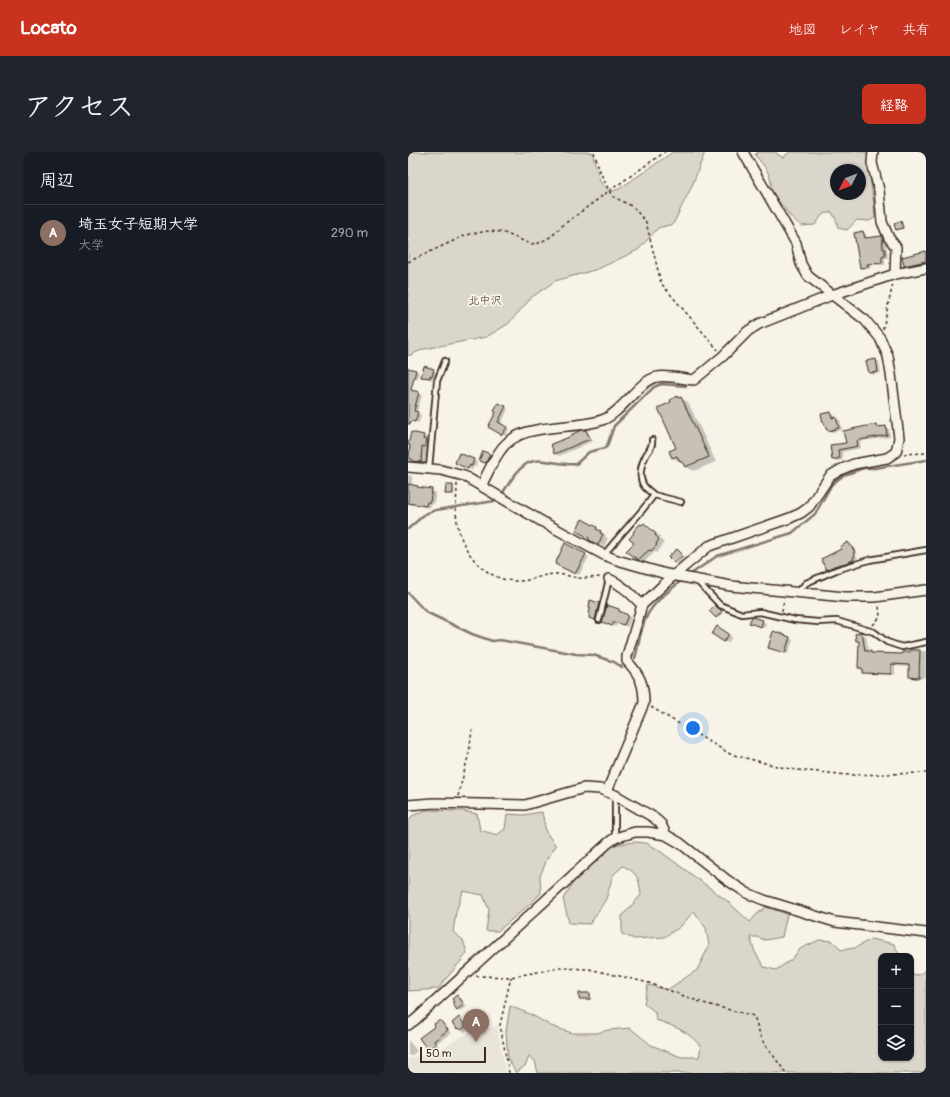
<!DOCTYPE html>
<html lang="ja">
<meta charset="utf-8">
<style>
:root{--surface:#171b24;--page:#20242c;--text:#f1f3f6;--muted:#9ea1a6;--line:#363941;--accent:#c8321e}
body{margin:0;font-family:Pangolin,"Klee One",sans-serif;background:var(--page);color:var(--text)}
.controls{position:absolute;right:12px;bottom:12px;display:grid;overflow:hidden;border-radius:8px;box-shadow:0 1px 3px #0004}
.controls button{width:36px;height:36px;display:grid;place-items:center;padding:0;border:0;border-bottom:1px solid var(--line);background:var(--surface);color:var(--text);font:20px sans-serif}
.compass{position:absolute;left:422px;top:12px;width:36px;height:36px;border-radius:50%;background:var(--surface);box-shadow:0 1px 3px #0004;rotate:228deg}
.scale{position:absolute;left:12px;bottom:10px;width:66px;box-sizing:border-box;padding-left:4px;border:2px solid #3b2a1e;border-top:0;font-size:11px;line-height:14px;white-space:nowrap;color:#3b2a1e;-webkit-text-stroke:3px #f7f3e8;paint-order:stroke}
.you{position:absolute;left:285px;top:576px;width:14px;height:14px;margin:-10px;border:3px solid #fff;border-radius:50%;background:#1a73e8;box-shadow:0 0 0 6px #1a73e833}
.badge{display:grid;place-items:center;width:26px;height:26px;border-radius:50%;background:var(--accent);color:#fff;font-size:13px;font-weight:700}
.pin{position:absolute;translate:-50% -33px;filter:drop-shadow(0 1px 2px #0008)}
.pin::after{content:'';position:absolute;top:21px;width:14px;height:12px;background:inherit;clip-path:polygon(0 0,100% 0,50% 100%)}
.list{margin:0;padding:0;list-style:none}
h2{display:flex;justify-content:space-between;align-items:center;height:52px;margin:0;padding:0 16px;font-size:17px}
h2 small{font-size:13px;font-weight:400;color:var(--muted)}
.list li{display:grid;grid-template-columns:26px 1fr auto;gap:12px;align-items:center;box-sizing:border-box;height:56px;padding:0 16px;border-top:1px solid var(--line)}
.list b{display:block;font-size:15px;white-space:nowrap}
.list p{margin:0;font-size:13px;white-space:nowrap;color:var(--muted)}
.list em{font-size:13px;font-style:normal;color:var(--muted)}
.icon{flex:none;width:22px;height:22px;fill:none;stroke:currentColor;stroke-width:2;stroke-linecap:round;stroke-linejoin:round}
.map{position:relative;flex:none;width:518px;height:921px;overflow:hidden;border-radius:8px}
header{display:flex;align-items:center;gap:24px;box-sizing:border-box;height:56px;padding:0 20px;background:var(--accent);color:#fff}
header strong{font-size:19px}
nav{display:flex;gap:22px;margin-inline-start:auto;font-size:14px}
.intro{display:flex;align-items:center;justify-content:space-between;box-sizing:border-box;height:96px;padding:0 24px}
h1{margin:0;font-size:28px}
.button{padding:10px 18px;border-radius:8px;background:var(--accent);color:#fff;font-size:14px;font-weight:700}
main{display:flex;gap:24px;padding:0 24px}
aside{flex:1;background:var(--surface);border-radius:8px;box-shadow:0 1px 3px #0004}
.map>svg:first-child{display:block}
.built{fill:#e9e4d9}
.green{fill:#dbd6cb;stroke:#8b8074;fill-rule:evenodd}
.shadow{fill:#0003}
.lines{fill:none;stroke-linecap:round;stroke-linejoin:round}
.stream{stroke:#84786c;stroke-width:2.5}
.building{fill:#c8c1b6;stroke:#3b2a1e}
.service-casing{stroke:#3b2a1e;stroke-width:8}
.minor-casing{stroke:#3b2a1e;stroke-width:12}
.path{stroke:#3b2a1e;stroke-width:1.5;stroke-dasharray:3 3;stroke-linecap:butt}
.service{stroke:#f7f3e8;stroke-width:4.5}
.minor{stroke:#f7f3e8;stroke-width:9}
.labels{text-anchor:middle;stroke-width:4;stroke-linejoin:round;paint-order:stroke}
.neighbourhood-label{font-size:11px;fill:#3b2a1e;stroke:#f7f3e8}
</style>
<header>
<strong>Locato</strong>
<nav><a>地図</a><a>レイヤ</a><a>共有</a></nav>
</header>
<div class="intro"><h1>アクセス</h1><a class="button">経路</a></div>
<main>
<aside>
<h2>周辺<small></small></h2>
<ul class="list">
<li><span class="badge" style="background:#8d6e63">A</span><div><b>埼玉女子短期大学</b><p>大学</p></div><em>290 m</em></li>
</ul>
</aside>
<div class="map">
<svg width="518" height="921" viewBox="0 0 518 921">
<rect width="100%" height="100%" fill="#f7f3e8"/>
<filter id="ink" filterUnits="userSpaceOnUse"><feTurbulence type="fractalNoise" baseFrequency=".025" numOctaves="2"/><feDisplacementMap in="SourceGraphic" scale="8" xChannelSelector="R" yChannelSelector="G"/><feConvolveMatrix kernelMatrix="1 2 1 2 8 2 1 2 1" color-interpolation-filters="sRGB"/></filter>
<g filter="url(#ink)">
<!-- built -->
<path class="built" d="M89,874L98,921H0V907L28,900L62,880Z"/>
<!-- green -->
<path class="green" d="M0,0H184L192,29L202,40L211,37L265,0H297L283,36L265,72L250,76L230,98L190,117L147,129L124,145L100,172L78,185L16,197L0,204Z
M350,0H368L369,2L375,6L381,0H459C460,22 466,43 467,66L461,69L449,68L439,78L430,76L429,70L424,60L415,62L407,73L393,74L382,64L363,39C365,23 357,15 347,3ZM428,18H452V42H428Z
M18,658L55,659L69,662L72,678L89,683L97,677L99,662L115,663L134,660L138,680L148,694L140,705L132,724L133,741L122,752L90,779H78L81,758L75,743L55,739L48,760L45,780L55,788L59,801C50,814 39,824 30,837L0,839V670L4,664Z
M226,690L238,691L249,697L318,748L342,770L349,762L358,755L379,762L374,785L357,788L349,785H342L347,800L356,815L368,818L383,808L392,797L411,788L425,789L433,798L447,796L463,787L486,792L492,804H473V906H503V822L511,823L518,817V921H130L127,909L121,904L118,913L108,921L100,907L98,880L102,854L124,863L143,874L164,881H189L200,878L222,876L243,893L273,905H291L293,895C282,880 266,874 248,868L247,860L236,851L240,833L259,838L289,818L301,794L298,776L286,759L272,775L256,785L226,787L214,782V764L233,743C231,727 231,722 215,714L205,723L198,747L182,772L161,771L155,747L168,726L186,708L205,693Z"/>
<!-- shadow -->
<path class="shadow" d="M493,70L496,76L491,78L489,77Z
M455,80L458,82L459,86L473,85L477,87L480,106H477V113H462L463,116L457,117L453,115Z
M518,100V111L501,115L497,113Z
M468,208L471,210L473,221L465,223L462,221Z
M0,217L11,220L9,227L0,225Z
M25,218L29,220L25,228L14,224Z
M0,238L14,243L9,260L13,263L11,271L0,268Z
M273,246L280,250L308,310L285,319L277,314L276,311L265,306L262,300L270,296L271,247Z
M97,255L100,257L93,272L101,277L98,284L81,275Z
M423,261L426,263L427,267L432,268L434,278L424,280L421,278Z
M468,273L481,277L482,285L455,289L452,291L453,296L434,300L435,308L429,309L425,307L423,294L439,292Z
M178,279L181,281L185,289L151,304L147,302L144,293Z
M4,281L15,284L20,287L19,290L23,292L22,296H19L17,312L0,314V298Z
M76,301L83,304L79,311L72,308Z
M51,302L69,310L68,315L66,314L64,318L51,313Z
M0,322L4,325V333L23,338L28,341L26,352H23L22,356L0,352Z
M45,334L46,335V342H39Z
M174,368L194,379L193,381L198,383L197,385L200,386L196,395L182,387Z
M237,372L253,385L251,386L256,391L249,401L247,400L236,410L227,405L220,399L227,391Z
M440,391L444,393L449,402L448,403L450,406L448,407L449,409L423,419L419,417Z
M158,392L181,405L171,423L148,411Z
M272,400L277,406L270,412L262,405Z
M183,450L194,454L191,469L182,466Z
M309,455L315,461L310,466L309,465Z
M211,458L214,460V461L223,465L220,475L209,471L208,475L199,471Z
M344,466L358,471L357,476L346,473Z
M309,476L324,485L320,491L305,481Z
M454,481L458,484L461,500L466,502L495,503L502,501L503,499H518V526L515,525L514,527H506L502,525V515L487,514V523L459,522L455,520V517L451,515L452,490L449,489Z
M382,486L385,488L380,502L364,497Z
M182,842H183V848L172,847Z
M49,844L53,846L59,855L53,859L50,857L45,851Z
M51,866L61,876L57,880L50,876Z
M32,869L35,871L43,881L30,890L29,892L31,894L24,899L21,897L29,874Z
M0,888L9,899L3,904L0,903Z"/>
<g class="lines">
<!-- stream -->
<path class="stream" d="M93,343C105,327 113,305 137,309C147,310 157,313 168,312L181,300L197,296L199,294L206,274L246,235L253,232L278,234
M0,377L17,362L28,358L87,349L90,347
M280,424L309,404L384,381L407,362L424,332L436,323L456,316H467L518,308
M0,441L18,460L64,482L84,489L92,488L168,502L185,503L206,510L214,515
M227,506C231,493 232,478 238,466C245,450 261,439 274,428"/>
</g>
<!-- building -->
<path class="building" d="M493,69L495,76L488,78L486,72Z
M455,79L457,86L474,84L475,97H477V104L474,105V111L459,112L460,115L452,116L446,81Z
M518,99V109L496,114L494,105Z
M468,207L470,220L461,221L458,209Z
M16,214L26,217L24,224L22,223V226L13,225Z
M0,216L8,218L3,238L11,240L6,259L10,260L7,270L3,269L2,272H0Z
M269,244L270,246L273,245L301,305L277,315L274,310H272L269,304L264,306L261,299L268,296L250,256L263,250L262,248Z
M90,251L98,254L90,270L99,275L94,283L80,275L88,260L86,259Z
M423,260L424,266L428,265L431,276L420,279L419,277H418L416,270H415L413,262Z
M468,272L469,275L478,274L479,283L451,288L449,289L450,294L430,298L432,306L424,308L422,293L438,291L435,279Z
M173,278H178L182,287L146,302L143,292L164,284L163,283Z
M3,280L16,283L15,287L19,288L17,295L14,294L13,310L4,309V307H1L2,293H0Z
M75,299L82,302L78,311L71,309Z
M51,301L66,307L64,314L62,313L60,317L47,311Z
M0,332L10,334L9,335L24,337L22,350H19L18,354L0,351Z
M38,333H45V342H37Z
M174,367L189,375L188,377L193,379L192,381L195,382L190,393L181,388V386L168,379Z
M236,371L248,382L247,383L251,387L248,392L249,393L243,399L241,398L230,408L227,405L226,406L218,399L226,391L221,387L226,381L225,380L232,372L234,373Z
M440,390L447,400L445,401L447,404L445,405L446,407L441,410L426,414L418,418L413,407L433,397L432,395Z
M157,391L178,402L167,422L147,412Z
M269,397L275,403L266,411L260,405Z
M182,448L191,451L187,468L181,466L182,456L181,455Z
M199,453L211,457V459L220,463L216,473L206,470L204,474L194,470Z
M307,453L314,459L308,466L301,459Z
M344,465L355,468L353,475L341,471Z
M309,474L321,482L316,490L304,482Z
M365,479L382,485L377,501L360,496Z
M454,480L457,499H463V501L494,502V500H502V498H512L511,526L501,525V513L483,512V522L454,521V516H450L451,489H448L447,482Z
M171,841H182V847H171Z
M49,843L56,852L49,858L44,851L46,850L44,847Z
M51,865L58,874L53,878L51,876L49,877L44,871Z
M32,868L40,878L27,888L26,889L28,892L20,898L11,886L27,874L26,872Z"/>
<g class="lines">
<!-- service casing -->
<g class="service-casing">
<path id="service" d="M21,316L29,229L37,209
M246,343L273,350
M196,403C212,382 231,364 246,343C243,340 238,337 236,334C230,325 233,312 238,303C241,298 245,295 244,288
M290,430L312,453L334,462L352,460L387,468L410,470L429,469L466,480L479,490L494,495L518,490
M389,441L398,431L428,418L461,408L518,398
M191,468L201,427
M207,643V686"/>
</g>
<!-- minor casing -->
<g class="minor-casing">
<path id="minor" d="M465,0L464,11L471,38L474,70L481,86L488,95L487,122
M0,315L33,318L56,324L135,370L196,403L209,408L258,422L323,434L437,445H467L518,438
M73,334C79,323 84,310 92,299C112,268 164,279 194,268C214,261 230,229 249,225C259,223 275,227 286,228L315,204L340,179L351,172L424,143L487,122L518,116
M201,427C215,433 224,443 234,453
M199,639L236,551C236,532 232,523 219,509V504L234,453L266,423L301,394L382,366L393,361L401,355L422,324L434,317L446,312L479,306L488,300L491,286L483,222L480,204L472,186L457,168L400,124L393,112L388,91L335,0
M0,653L25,651L117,653L176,636L192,637L207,643L245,665L253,672L258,683
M0,873L7,868L200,691L207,686L227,680H240L258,683L272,691L319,728L339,741L356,748L427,770L518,781"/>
</g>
<!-- path -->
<path class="path" d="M186,0L193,22L204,44L225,55L238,70L253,131L257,136L310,198
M0,110L58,83L80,79L94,80L123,92L131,91L144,84L155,73L201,39L257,0
M475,177L485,131
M496,302L518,301
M49,332C49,344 47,357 49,369C53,400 78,430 111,429C124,429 135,422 147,422C156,422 163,425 171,426C178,427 186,425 193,425
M374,459L376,447
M465,473L472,465L471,454
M243,555L322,602L372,615L389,618L441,623L518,621
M50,644L61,601L64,578
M68,824L103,825L151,816L181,817L241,831L295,851L346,864L354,888L378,921
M101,921L92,873L103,825"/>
<!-- service -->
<use href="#service" class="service"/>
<!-- minor -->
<use href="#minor" class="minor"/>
</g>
</g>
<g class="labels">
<!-- neighbourhood labels -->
<g class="neighbourhood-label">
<text x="77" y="152">北中沢</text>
</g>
</g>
</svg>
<div class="controls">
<button>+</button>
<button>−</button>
<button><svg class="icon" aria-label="layers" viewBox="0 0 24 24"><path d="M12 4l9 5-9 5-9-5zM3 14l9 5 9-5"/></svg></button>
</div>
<svg class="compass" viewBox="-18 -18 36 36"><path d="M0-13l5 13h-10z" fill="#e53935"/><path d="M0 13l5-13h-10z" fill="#9ea1a6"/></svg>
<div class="scale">50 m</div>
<div class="you"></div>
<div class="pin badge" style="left:68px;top:890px;background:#8d6e63">A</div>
</div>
</main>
